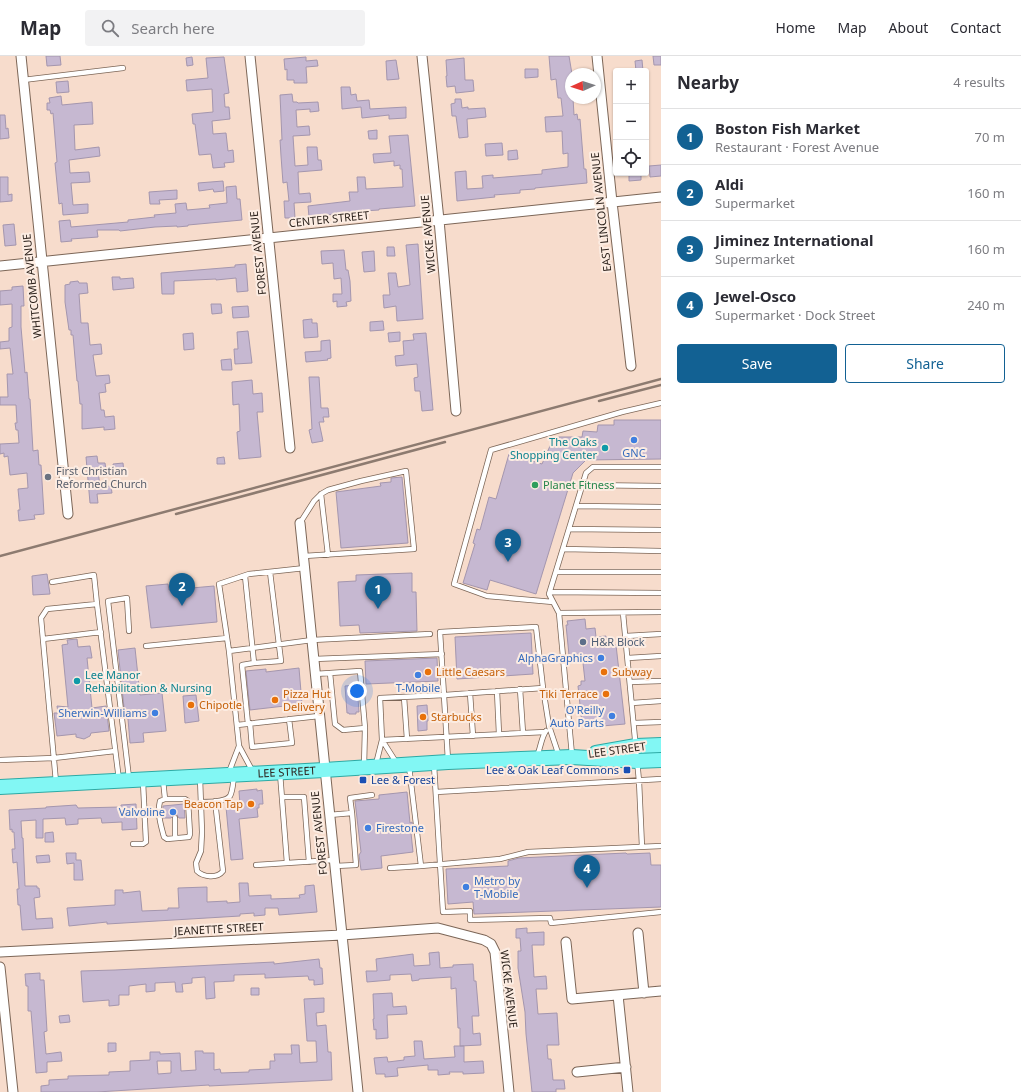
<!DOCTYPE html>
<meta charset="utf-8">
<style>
:root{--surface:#fff;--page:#f2f2f3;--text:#2b2b33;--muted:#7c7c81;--line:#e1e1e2;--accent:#126193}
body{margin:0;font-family:"Noto Sans",sans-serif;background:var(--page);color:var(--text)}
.controls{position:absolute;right:12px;top:12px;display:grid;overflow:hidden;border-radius:4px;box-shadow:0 1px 3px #0004}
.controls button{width:36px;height:36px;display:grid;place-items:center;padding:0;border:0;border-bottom:1px solid var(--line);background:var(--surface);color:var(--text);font:20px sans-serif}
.compass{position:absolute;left:565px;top:12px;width:36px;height:36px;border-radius:50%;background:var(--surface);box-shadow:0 1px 3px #0004;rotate:267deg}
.you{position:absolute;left:357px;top:635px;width:14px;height:14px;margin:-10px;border:3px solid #fff;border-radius:50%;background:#1a73e8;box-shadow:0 0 0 6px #1a73e833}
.badge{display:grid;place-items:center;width:26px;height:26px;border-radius:50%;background:var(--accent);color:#fff;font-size:13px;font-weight:700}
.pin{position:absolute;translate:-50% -33px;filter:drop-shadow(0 1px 2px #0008)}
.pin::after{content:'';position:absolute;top:21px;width:14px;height:12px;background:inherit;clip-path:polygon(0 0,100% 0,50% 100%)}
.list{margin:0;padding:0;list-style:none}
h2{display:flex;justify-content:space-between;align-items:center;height:52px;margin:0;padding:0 16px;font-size:17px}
h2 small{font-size:13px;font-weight:400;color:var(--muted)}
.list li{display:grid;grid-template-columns:26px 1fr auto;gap:12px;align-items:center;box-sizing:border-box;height:56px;padding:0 16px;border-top:1px solid var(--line)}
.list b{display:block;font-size:15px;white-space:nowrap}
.list p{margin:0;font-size:13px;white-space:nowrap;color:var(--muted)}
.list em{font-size:13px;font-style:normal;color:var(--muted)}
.actions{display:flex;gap:8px;padding:12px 16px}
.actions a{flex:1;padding:9px 0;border:1px solid var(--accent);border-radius:4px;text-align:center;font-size:14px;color:var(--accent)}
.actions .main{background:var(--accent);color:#fff}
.icon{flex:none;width:22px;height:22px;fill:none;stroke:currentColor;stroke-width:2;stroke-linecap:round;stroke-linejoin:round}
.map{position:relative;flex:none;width:661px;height:1036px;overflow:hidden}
header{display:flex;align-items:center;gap:24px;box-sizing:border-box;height:56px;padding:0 20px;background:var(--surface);border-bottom:1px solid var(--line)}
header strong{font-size:19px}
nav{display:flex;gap:22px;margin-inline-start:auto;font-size:14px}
.search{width:280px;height:36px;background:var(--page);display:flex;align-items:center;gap:10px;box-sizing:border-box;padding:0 14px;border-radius:4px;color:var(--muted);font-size:15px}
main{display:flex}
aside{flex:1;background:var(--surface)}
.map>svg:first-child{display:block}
.building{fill:#c6b8d1;stroke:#a496ae;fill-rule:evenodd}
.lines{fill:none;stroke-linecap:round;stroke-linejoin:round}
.service-casing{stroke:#7c6657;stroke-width:6}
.minor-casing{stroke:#7c6657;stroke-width:11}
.primary-casing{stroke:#2da9a4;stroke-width:16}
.service{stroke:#fff;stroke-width:4.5}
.minor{stroke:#fff;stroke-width:9}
.primary{stroke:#82f7f4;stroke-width:14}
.rail{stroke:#8d7b70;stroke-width:2.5}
.shop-dot{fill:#3f7fe0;stroke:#fcece2;stroke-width:1.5}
.culture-dot{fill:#0f9aa8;stroke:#fcece2;stroke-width:1.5}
.worship-dot{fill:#6b7280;stroke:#fcece2;stroke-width:1.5}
.leisure-dot{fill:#2e9e5b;stroke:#fcece2;stroke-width:1.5}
.service-dot{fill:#5c6f8a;stroke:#fcece2;stroke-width:1.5}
.food-dot{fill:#e8710a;stroke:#fcece2;stroke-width:1.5}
.transit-dot{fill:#1a4fb4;stroke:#fcece2;stroke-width:1.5}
.labels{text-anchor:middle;stroke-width:4;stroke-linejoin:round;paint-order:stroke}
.street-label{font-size:11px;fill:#2c221c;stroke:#fcece2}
.culture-label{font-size:11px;fill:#0d838f;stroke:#fcece2;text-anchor:end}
.shop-label{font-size:11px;fill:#366cbe;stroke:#fcece2;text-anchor:end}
.worship-label{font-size:11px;fill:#5b616d;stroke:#fcece2;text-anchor:start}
.leisure-label{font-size:11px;fill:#27864d;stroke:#fcece2;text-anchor:start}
.service-label{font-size:11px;fill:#4e5e75;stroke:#fcece2;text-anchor:start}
.food-label{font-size:11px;fill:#c56008;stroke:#fcece2;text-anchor:start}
.transit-label{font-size:11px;fill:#164399;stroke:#fcece2;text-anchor:end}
</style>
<header>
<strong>Map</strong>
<div class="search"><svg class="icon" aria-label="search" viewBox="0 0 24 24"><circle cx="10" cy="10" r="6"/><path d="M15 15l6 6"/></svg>Search here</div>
<nav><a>Home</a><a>Map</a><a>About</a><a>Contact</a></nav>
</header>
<main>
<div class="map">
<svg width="661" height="1036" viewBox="0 0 661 1036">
<rect width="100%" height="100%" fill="#f7dccc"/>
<!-- building -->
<path class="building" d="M46,0H60L61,9L47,10Z
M549,0H569L572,18H571V42H573L574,59L577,58L578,64L580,63L584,113H586L587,127L535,132V133L520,134V137L494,139L495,141L457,145L455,116L466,115L467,133L483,132L482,120L493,119V122L542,118V114L568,111V97L563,98L562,75L546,76L545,61L563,60L561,42H558L556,23L551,24Z
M653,0H661V9H654Z
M192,1L193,9L187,10L186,2Z
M224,1L229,37L224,38L225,51H229L230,63L212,65L213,78L226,77L228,95L233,94L234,106L224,107L225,111L213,112L211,98L199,99L195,68H193L192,58L213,56L212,33L187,35L186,24L208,22L206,2Z
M306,1V5L317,4L318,10L306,11L307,27H294V24H287V13L285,14L284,3Z
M464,2L465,24H473L474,35L456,37L455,30L447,31L446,20H447L446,4Z
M396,4L399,23L387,24L386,5Z
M642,4L643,15H636L635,5Z
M525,13H538V21L525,22Z
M68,25L69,36L57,37L56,26Z
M341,31H350L351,39L356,38L357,45L369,44L370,53L406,51V62L389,63V59L362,62L361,51L342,53Z
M292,38L293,46H297L298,47L318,46L319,55L310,56V53L296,54L297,71L309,70L310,79L293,80L295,110L308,109L307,91H317L318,104H321L322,114L298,116L299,138L310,137L311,146L294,147L295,162H285L284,145H289L287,126L283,127L281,100L280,84H282L280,39Z
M61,40L62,49L92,46L93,68L74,69L75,94L99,91L100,100L69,104L70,117L89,116L90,126L71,127L73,149L88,148V157L63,159L62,147L59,148L55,107L57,106L53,57L51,58L50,54H47V47H50L49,42Z
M455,43H461L462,52L468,51V53L485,52L486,61L467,63L468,81L459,82L456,60H452L451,48L455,47Z
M0,59H5L6,73L8,72L9,82L0,83Z
M377,74V83H369L368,75Z
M408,79L415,150L379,153V154L346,156V157L309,161L308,150L350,145L349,136H358L357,121H365L366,133L403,131L402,113H400V109L394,110V105L374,107L373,98L391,97L389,80Z
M502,87L503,99L486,100L485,88Z
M517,94L518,103L508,104V95Z
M661,109V120L650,121L649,110Z
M629,117H641V124L629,125Z
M0,121H8V139L12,138V145L0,146Z
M223,125L224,135L214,136L213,133L199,135L198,127Z
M236,130L237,143H240L242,164L188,169V170L177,171V170L155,171L120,175L119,174H97L98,181L71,183L72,185L61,186L59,165L70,164L71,171L128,166V164L155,161L154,159L176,157L175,148L186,147L187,154L210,152L209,149L227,147L226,131Z
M177,134V143L159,144L160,148H150L149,136Z
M14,168L16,189L5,190L3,169Z
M418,188L423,263L397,265L396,250L384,252L383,239H390L388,217H396L398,231L410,229L406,189Z
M387,191H394L395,200H387Z
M344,194L346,214H348L350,225L351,245L346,246L347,250L337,251V245L333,246V238H342L341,222L334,223L333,207L322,208L321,195Z
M374,195L375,215L364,216L362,196Z
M246,208L248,235L237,236L236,222L216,224V223L174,225V238H162L161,217L235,211V209Z
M112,221H120V223L133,222L134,232L113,234Z
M78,225L79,227H87L88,237L79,238L81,267H88L90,289L101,288L102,298L93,299L96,320L109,319L110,327L105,328L106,336L99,337L101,354H104L105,361L114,360L115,373L104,374V371L82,373V348H80L78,325H77L73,279H71V274H69L65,246V229L70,228V226Z
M23,230L24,250H21V271L25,317L27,316L29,343H30L33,395L38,394L39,409H41L44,458L34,459L35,463L19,465L18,454H20L18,433L28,432L27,417L10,419L8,400L4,401V397L0,398V388L19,387L18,374H16L15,367H17L16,349H0V341H8L7,318H13L10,292L0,293V286L9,285V272L12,271V248L0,249V235L12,234V231Z
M211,248H221L222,257L212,258Z
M248,250L249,261L233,262L232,251Z
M312,263V267H317L318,281L304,282L303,264Z
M383,265L384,274L370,275V266Z
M248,275L252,307L235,308L234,293H238L237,276Z
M400,276V285L389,286L388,277Z
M193,277L194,293L184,294L183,278Z
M426,277L433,354L422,355L420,335H415L414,322L418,321L417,308L396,310L395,300L404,299L403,285L414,284L413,278Z
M330,284L331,302L327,303L328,304L306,306L305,296L321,295V285Z
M231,303L232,314H222L221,304Z
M309,321H319L321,352H328L329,361H323L324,366H319L323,385L312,387L309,374L312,373Z
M252,324L253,338L262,337L263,356H257L261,401L239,403L237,376L240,375L239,348L233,349L232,326Z
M614,364H661V403L586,404L573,417L536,538L490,524L487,534L463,527L475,488L473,487L477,473L480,474L489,441L496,443L509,398L542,408L554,381H582L583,375L597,376L598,369H614Z
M97,400L98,407H105L106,414H98L100,431L111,430L112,437L97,438L98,447H90L86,401Z
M224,401L225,408H217V402Z
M123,407L124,416L114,417L113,408Z
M402,421L408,487L341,492L336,436L381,430L380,427L391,426V422Z
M412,517V536H416L417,575L360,577L359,569L340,570L338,526L356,525V519Z
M47,518L50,538L33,539L32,520Z
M168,528L169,534L214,530L217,566L151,572L146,530Z
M585,563L586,573L595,572L596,581L606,580L607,590L616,589L625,668L602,670L601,666L582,668L578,630L581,629V625H585L582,598L569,599L566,569H568L567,565Z
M531,577L533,618L457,623L455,581Z
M77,583L78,591L90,590L92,602H87L92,652L106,650L109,675L91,677L90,680L84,683L76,681V678L57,680L54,657H58L57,650L68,651L62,589L68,588L67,584Z
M135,592L140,639L162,637L166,675L143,677L144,686L130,687L128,663L125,661L118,594Z
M437,602L438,625L366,628L365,605Z
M299,612L302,648L250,654L246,615L266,613V616Z
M357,629L359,656H356V658H349V657H347L345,630Z
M196,639L199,665L185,667L183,640Z
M427,649L428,665H427V674L418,675L417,650Z
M257,733V735L262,734L263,748H259V752H257L258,761L239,763L243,803L231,804L226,751L240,749L239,735Z
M407,736L410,767L412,766L413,776L411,777L413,796L381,800L382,812L361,814L359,799L361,796L355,745L379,743V739Z
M136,748L137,773L122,774V766L102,767L101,762L78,763V768L66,769L65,762L43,763V782H36V764L21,765L22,782H23L25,830H37V832H39L40,841L34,842L36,863L52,862L53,872L22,874L20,849H18L17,833H19L17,806L13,807L12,793H15L14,776H12V773L10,774L9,754L46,752V751L76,749L78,752L121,751V749Z
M184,748L185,762H179L177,759L175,758L171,762H163V750Z
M53,776L54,786H45V777Z
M66,797H76V804H81L83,824H74V807L67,808Z
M626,797L627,798L650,797L651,809H661V851L474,858L473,846L448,848L446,813L508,810V805L519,802Z
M49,799L50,806L37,807L36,800Z
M239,827H248L249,840L271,839V843L300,842L299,839L305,838V830L314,829L317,856L279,859L278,852H265V859L254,860V857L240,858V860L107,868V866L69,870L67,852L115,849V834H123V837L140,835L142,855L168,854V852H179L178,832L207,831V846L227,845V847L240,846Z
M527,872V877L544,876V889H532L534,921L546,920L547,933H536L538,958L557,957L559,989H547L548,1003H551L553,1024H564L565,1033H556V1036H532L526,978L525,956L518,912V895H521L520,882H516V873Z
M439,896L440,912L453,911V909L473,908L474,925H476L479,960H472L473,978L480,977L481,989L460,990V972H458L456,932L451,933V921L419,923V924L412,925L411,918L390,919V924L367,926L366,915H377L376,903L413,898L414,910L430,909L429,897Z
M319,903L320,912H322L323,928L314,929V924H309L308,920L265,922V918L234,919V925L214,926L215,942L206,943L205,921L192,922V927L182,928L183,936H176L175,926L155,927V935L146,936V928L129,930V939H119V949L109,950V944L83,946L81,915L115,914L274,906V908Z
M40,917V924H44L47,975L44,976L46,998L61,996L62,1005L47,1006V1016L36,1017L31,955H28V930H26L25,918Z
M251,932H259V939H251Z
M392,937L393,951L406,950L407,958L387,959L388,982L376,983V973L374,974L373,963H374L373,938Z
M324,942V956L316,957L317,970L326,969L328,996H331L332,1024L209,1030V1029L97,1036H41V1030L49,1029V1024L68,1023V1020L109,1019V1016L130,1015V1005L150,1004V996H160V998L180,997L181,1015L196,1014L195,995H203V997H214V1014L220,1013L221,1017L249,1016V1014L270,1013V1005H275L274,998H292L291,989H299L300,1007L317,1006L316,985H307L304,943ZM157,1005H171V1017L158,1018Z
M69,959L70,966L60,967L59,960Z
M414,985H422L424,1003L455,1001L454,990H464V1006L483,1005L484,1017L463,1018V1016H449L450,1018L438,1019V1014H428V1009L397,1012L398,1020L385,1021V1018H376L374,1002L387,1001L388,1006L404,1004V1001L415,1000Z
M108,987H116V995L108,996Z"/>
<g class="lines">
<!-- service casing -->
<g class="service-casing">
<path id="service" d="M23,24L123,12
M582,429L661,430
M321,438L328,499
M576,450L661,451
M300,467L314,445L321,438L328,434L361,425L406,415L414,493L304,500
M569,473L661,474
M563,493L661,495
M305,512L249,518L219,528L229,595L312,584L430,578
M556,516H661
M245,520L254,607L281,605L270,516
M52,526L94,519L97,548
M550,536L661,537
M553,546L487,540L454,528L491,394L622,356L661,347
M559,557L661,556
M623,557L639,725L642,791
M626,580L661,578
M43,583L101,576
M146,590L227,582
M229,595L239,690L253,716
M628,602L661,600
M314,603L442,598
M330,617L335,668L343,674L365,672
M315,618L360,615L365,672L364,710
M630,626L661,625
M520,633L523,677
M497,635L499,678
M470,637L473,680
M404,641L407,683
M632,647L661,645
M250,667L252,691L292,687L289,663
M634,667L661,666
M248,668L242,609L254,607
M237,669L319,660
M545,676L382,684L380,642L445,639L543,632L549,670L559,700
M572,699L559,557L549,538L586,417L593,411H661
M537,700C541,691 541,682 546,675
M0,704L54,702L115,695
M448,704L440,576L536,571L543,632
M376,708L382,684L396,706
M434,709L443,856L470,855V864L550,862L551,867L661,856
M409,710L421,810L500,803L528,796L661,790
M229,716L239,690
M280,717L287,807
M129,722L108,545L127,542L129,575
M200,722L202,776L201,795L196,807L197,815C203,821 217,823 223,815L215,745
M163,724L165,743H185L188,745L190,778L189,781L167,783L164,781C161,770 157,757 160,745L165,743
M56,726L41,562L47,553L97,548L119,724
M436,736L661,723
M282,741H304L309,806
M201,746C208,746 226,746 230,740C233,735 233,726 234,720
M352,757L350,742L372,739
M329,759L352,757L356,809L335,810
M175,762V782
M133,788H143L146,786L143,726
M256,809L334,804
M390,812L421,810"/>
</g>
<!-- minor casing -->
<g class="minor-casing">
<path id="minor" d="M21,0L68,458
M250,0L290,392
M422,0L439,164L456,355
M597,0L612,146L631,310
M0,210L661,141
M300,467L358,1036
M638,877L644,937
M566,886L572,943L661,935
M0,896L342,879L438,872L484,884L491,888L495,896L509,1036
M0,911L13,1036
M618,939L628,1036
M577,1016L626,1011"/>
</g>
<!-- primary casing -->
<g class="primary-casing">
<g id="primary">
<path d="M596,697L636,690L661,689"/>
<path id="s1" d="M0,731L324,714L448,706L572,701L637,705L661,704"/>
</g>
</g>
<!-- service -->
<use href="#service" class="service"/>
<!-- minor -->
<use href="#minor" class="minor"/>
<!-- primary -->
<use href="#primary" class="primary"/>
<!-- rail -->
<path class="rail" d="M599,345L661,329
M176,458L445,386
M0,500L661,323"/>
</g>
<!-- markers -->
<g class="shop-dot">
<circle cx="634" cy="384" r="4"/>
<circle cx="601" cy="602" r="4"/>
<circle cx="418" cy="619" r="4"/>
<circle cx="155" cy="657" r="4"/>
<circle cx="612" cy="660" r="4"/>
<circle cx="173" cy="756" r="4"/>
<circle cx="368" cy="772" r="4"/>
<circle cx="466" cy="831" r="4"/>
</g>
<g class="culture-dot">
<circle cx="605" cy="392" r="4"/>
<circle cx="77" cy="625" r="4"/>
</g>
<circle class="worship-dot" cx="48" cy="421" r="4"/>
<circle class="leisure-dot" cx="535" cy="429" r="4"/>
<circle class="service-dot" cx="583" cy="586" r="4"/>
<g class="food-dot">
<circle cx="428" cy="616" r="4"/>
<circle cx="604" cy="616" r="4"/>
<circle cx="606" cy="638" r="4"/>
<circle cx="275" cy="644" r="4"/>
<circle cx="191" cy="649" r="4"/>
<circle cx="423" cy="661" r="4"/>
<circle cx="251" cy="748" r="4"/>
</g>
<g class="transit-dot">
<rect x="623" y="710" width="8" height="8" rx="2"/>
<rect x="359" y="720" width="8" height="8" rx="2"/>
</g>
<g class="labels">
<!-- street labels -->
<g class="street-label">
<text transform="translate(601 156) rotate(-96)" y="4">EAST LINCOLN AVENUE</text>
<text transform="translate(329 163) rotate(-6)" y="4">CENTER STREET</text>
<text transform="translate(428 178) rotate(-95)" y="4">WICKE AVENUE</text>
<text transform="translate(258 197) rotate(-96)" y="4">FOREST AVENUE</text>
<text transform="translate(32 230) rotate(-96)" y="4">WHITCOMB AVENUE</text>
<text transform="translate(617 694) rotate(-8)" y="4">LEE STREET</text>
<text dy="4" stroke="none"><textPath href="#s1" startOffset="287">LEE STREET</textPath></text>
<text transform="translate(319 777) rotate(-96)" y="4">FOREST AVENUE</text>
<text transform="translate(219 873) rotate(-3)" y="4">JEANETTE STREET</text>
<text transform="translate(509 933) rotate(83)" y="4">WICKE AVENUE</text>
</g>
<!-- culture labels -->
<g class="culture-label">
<text x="597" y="390">The Oaks<tspan x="597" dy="13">Shopping Center</tspan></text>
<text x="85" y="623" text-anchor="start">Lee Manor<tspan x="85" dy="13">Rehabilitation &amp; Nursing</tspan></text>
</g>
<!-- shop labels -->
<g class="shop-label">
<text x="634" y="401" text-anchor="middle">GNC</text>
<text x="593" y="606">AlphaGraphics</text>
<text x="418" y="636" text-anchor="middle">T-Mobile</text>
<text x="604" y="658">O'Reilly<tspan x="604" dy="13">Auto Parts</tspan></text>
<text x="147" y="661">Sherwin-Williams</text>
<text x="165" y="760">Valvoline</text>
<text x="376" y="776" text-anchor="start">Firestone</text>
<text x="474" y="829" text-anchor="start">Metro by<tspan x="474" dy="13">T-Mobile</tspan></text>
</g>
<!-- worship labels -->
<g class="worship-label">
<text x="56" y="419">First Christian<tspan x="56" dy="13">Reformed Church</tspan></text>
</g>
<!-- leisure labels -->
<g class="leisure-label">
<text x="543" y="433">Planet Fitness</text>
</g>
<!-- service labels -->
<g class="service-label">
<text x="591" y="590">H&amp;R Block</text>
</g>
<!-- food labels -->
<g class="food-label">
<text x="436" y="620">Little Caesars</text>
<text x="612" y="620">Subway</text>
<text x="283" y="642">Pizza Hut<tspan x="283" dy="13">Delivery</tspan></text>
<text x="598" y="642" text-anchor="end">Tiki Terrace</text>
<text x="199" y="653">Chipotle</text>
<text x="431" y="665">Starbucks</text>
<text x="243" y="752" text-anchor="end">Beacon Tap</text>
</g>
<!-- transit labels -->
<g class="transit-label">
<text x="619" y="718">Lee &amp; Oak Leaf Commons</text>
<text x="371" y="728" text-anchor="start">Lee &amp; Forest</text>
</g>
</g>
</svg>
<div class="controls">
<button>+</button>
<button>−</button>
<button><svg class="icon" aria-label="locate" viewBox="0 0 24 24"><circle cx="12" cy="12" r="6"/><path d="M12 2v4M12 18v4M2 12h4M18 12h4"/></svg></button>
</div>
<svg class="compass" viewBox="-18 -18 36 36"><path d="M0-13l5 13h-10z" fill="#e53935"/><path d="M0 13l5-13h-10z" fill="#7c7c81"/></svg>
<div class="you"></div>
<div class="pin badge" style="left:378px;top:553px">1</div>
<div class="pin badge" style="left:182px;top:550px">2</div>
<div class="pin badge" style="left:508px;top:506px">3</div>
<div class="pin badge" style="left:587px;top:832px">4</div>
</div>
<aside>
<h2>Nearby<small>4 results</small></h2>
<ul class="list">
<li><span class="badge">1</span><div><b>Boston Fish Market</b><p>Restaurant · Forest Avenue</p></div><em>70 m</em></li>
<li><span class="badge">2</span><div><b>Aldi</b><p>Supermarket</p></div><em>160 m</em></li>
<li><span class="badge">3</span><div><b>Jiminez International</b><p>Supermarket</p></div><em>160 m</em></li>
<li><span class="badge">4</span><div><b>Jewel-Osco</b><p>Supermarket · Dock Street</p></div><em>240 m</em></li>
</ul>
<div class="actions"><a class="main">Save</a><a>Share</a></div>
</aside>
</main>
